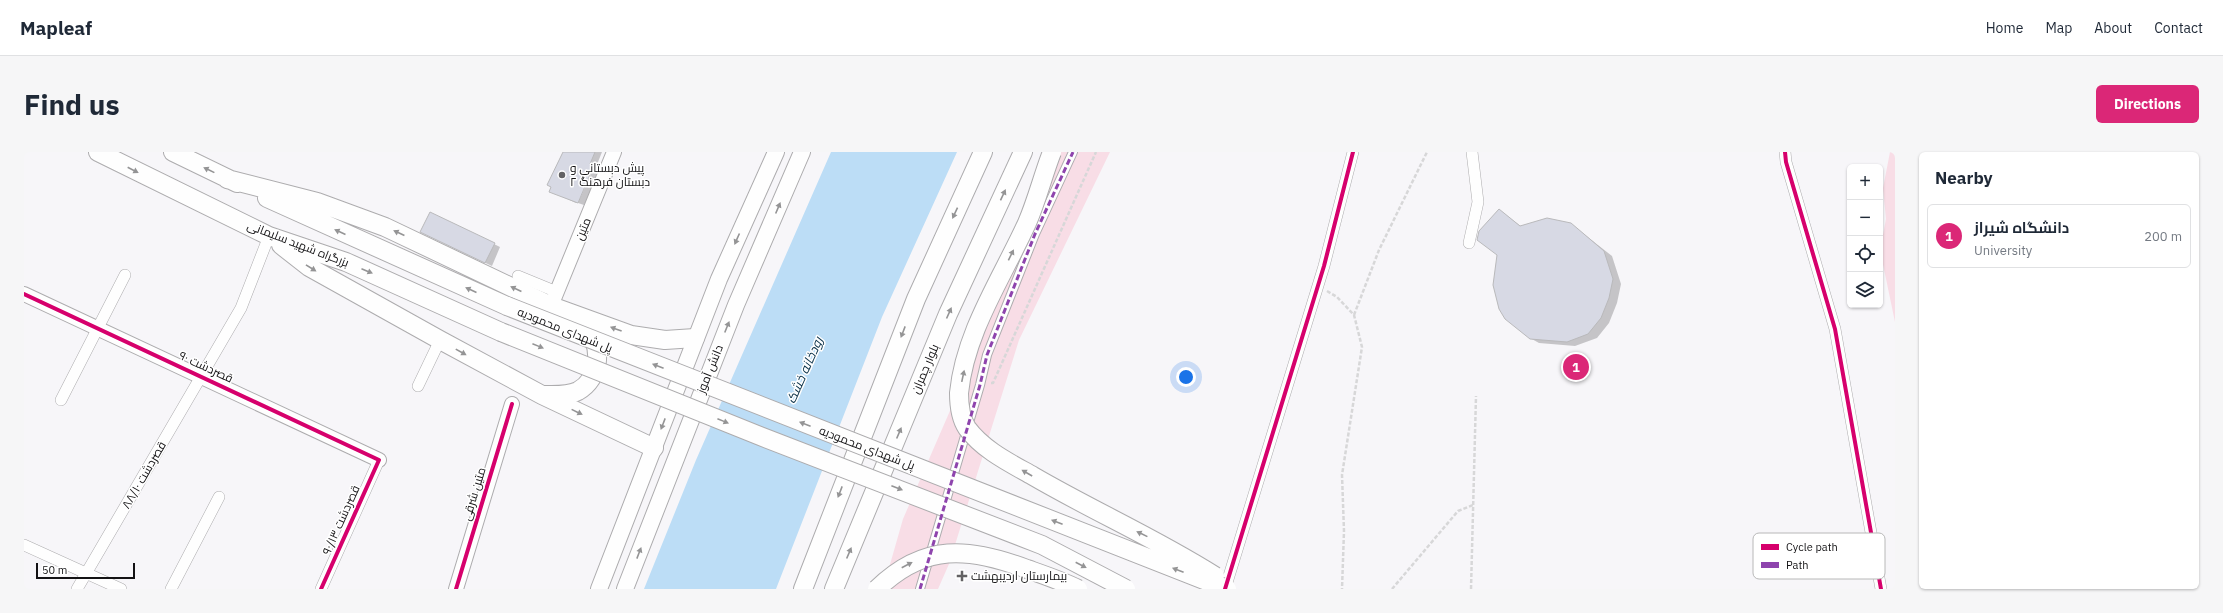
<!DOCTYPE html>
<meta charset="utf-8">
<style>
:root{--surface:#fff;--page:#f6f6f7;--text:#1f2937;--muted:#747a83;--line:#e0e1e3;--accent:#db2777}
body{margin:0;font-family:"IBM Plex Sans",Cairo,sans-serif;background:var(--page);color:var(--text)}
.controls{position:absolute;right:12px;top:12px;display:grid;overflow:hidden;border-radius:6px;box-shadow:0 1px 3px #0004}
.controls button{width:36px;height:36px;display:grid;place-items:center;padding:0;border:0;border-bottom:1px solid var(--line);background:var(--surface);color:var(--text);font:20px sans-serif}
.scale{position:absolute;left:12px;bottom:10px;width:99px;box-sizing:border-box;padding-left:4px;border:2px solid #131214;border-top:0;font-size:11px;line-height:14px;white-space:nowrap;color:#131214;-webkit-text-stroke:3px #fff;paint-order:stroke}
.you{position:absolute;left:1162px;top:225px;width:14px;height:14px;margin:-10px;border:3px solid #fff;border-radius:50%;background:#1a73e8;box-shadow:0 0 0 6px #1a73e833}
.badge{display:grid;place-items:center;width:26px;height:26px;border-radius:50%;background:var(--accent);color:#fff;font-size:13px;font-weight:700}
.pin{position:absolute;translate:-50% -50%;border:2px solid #fff;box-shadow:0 1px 4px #0006}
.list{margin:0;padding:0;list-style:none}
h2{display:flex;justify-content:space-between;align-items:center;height:52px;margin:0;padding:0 16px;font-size:17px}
h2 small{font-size:13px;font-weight:400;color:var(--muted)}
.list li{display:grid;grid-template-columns:26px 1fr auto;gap:12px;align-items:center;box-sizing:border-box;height:64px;margin:0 8px 8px;padding:0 8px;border:1px solid var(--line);border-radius:6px}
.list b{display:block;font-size:15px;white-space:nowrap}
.list p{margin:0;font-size:13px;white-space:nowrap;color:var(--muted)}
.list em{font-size:13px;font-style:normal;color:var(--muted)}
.icon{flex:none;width:22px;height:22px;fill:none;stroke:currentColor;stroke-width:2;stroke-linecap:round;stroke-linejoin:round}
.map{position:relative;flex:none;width:1871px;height:437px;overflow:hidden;border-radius:6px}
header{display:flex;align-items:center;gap:24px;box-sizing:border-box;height:56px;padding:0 20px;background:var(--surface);border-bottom:1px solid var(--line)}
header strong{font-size:19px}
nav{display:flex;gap:22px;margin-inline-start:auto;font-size:14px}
.intro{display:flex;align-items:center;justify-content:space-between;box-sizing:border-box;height:96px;padding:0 24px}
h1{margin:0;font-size:28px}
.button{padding:10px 18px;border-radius:6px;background:var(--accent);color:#fff;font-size:14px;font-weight:700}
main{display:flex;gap:24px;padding:0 24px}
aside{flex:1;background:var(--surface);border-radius:6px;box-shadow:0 1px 3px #0004}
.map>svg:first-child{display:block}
.green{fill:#f8dde6}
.water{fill:#bcddf6}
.shadow{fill:#0003}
.building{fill:#d7d9e4;stroke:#b9b9bb}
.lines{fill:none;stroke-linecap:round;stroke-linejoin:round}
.pedestrian-casing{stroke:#adacae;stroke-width:10}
.minor-casing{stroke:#adacae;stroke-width:12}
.tertiary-casing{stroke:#adacae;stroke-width:16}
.secondary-casing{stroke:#adacae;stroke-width:18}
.primary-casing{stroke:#adacae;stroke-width:20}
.trunk-casing{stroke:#adacae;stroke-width:20}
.path{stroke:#d7d7d8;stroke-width:2.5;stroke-dasharray:4 2;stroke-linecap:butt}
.pedestrian{stroke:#fefefe;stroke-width:8}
.minor{stroke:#fefefe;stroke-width:11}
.tertiary{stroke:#fefefe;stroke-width:14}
.secondary{stroke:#fefefe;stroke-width:16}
.primary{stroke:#fefefe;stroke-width:18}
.trunk{stroke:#fefefe;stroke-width:18}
.trunk-bridge-casing{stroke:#adacae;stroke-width:20;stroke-linecap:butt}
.trunk-bridge{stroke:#fefefe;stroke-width:18}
.quiet{stroke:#8e44ad;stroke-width:3;stroke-dasharray:6 3;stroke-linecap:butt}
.cycleway-casing{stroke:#fff;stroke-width:6}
.cycleway{stroke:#d6006c;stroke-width:4}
.oneway{fill:#949495}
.poi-dot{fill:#636264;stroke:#fff;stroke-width:1.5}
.labels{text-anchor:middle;stroke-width:3;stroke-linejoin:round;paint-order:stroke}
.poi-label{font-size:12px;fill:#131214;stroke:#fff;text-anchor:start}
.street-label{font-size:12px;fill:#131214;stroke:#fff}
.water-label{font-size:13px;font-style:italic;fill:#062e46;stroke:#fff}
.key{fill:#fff;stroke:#b8b8b8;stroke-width:1}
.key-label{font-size:11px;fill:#131214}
</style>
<header>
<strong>Mapleaf</strong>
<nav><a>Home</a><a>Map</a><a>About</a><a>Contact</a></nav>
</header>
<div class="intro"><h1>Find us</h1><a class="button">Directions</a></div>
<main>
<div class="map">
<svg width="1871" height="437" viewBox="0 0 1871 437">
<rect width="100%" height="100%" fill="#f7f6f9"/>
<!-- green -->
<path class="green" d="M1033,0H1086L995,188L925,412L914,437H859L879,367L968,162Z
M1866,0H1871V170L1856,98L1862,67L1859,36Z"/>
<!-- water -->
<path class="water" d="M807,0H933L858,165L752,437H620L672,308Z"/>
<!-- shadow -->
<path class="shadow" d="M540,0H578L572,15L576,17L560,53L554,51L571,13H569L552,51L526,39Z
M1475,58L1498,75L1547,72L1588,104L1597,132L1593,151L1585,171L1573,186L1551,194L1515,191L1506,186L1474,103Z
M403,83L470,92L476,95L468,114Z"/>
<!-- building -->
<path class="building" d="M539,0H571L566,12L570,13L554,51L525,40L527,35L523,33Z
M1475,57L1496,74L1523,66L1547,71L1580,99L1589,127L1585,146L1577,166L1564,182L1543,190L1506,187L1481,167L1475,157L1469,133L1473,103L1453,88L1455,79Z
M406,60L471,91L461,111L396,80Z"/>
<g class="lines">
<!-- pedestrian casing -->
<g class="pedestrian-casing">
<path id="pedestrian" d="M896,437L956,233L963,203L1011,82L1049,0"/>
</g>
<!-- minor casing -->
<g class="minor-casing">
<path id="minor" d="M1761,0L1762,10L1811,177L1857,437
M1445,91L1454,50L1448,0
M494,124L533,140
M394,234L416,188
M37,248L101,123
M0,393L97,437
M53,437L217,156L245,84
M147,437L195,345
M297,437L355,308
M1201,437L1300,114L1329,0"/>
</g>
<!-- tertiary casing -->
<g class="tertiary-casing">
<path id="tertiary" d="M0,142L355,308
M527,154L590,0
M432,437L488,252"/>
</g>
<!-- secondary casing -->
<g class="secondary-casing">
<path id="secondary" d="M575,437L695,127L752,0
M601,437L712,153L778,0"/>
</g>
<!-- primary casing -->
<g class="primary-casing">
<path id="primary" d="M779,437L892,147L959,0
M810,437L924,162L999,0"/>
</g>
<!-- trunk casing -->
<g class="trunk-casing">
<path id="trunk" d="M74,0L245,84L322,110L477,180
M149,0L213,31
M203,27L293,50L361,75L527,154L607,183L641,188L671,186
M243,46L483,154
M257,93L285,115L416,188L518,243L630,296
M520,243C531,243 544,244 554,239C576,227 579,195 563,177"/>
</g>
<!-- path -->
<path class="path" d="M1303,139L1313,145L1330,163L1338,195L1318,323L1320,379L1318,437
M1330,163L1355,98L1403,0
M967,231H969L1072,0
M1368,437L1434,359L1449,353
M1447,437L1452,244"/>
<!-- pedestrian -->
<use href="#pedestrian" class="pedestrian"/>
<!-- minor -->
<use href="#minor" class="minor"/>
<!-- tertiary -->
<use href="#tertiary" class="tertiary"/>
<!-- secondary -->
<use href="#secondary" class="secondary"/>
<!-- primary -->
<use href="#primary" class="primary"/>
<!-- trunk -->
<use href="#trunk" class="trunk"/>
<!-- trunk-bridge casing -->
<g class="trunk-bridge-casing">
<path id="trunk-bridge" d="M1028,0C1019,23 1013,48 1003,71C978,126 941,180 935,241C935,252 937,267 943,276C959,298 986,311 1009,324C1069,359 1133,387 1191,424
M483,154L1203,437
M477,180L736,284L1018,393L1102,437
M853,437C900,391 945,395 1003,417C1020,423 1038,429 1054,437"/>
</g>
<!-- trunk-bridge -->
<use href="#trunk-bridge" class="trunk-bridge"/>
<!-- quiet -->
<path class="quiet" d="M896,437L956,233L963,203L1011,82L1049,0"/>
<!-- cycleway casing -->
<g class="cycleway-casing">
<path id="cycleway" d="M1761,0L1762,10L1811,177L1857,437
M0,142L355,308L297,437
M432,437L488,252
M1201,437L1300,114L1329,0"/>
</g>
<!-- cycleway -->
<use href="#cycleway" class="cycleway"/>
</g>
<!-- one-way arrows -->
<defs><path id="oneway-solid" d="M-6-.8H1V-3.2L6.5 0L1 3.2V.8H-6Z"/></defs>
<g class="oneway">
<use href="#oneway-solid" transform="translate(109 18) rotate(27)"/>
<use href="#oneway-solid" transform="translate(185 18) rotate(-154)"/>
<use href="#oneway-solid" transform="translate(979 43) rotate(-65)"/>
<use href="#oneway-solid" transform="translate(754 56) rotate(-67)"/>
<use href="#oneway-solid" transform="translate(931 61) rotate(115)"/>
<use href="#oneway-solid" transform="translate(316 80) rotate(-156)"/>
<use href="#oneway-solid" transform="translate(375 81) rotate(-155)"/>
<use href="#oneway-solid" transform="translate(713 87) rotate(114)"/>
<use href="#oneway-solid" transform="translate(987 103) rotate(-64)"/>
<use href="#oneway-solid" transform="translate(287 116) rotate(32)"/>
<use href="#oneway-solid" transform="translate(343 119) rotate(23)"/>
<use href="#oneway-solid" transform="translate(492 137) rotate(-155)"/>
<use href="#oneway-solid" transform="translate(447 138) rotate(-156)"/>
<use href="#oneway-solid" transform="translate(925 161) rotate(-66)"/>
<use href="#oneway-solid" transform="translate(703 175) rotate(-68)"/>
<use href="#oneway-solid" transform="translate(592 177) rotate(-160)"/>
<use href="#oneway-solid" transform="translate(879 180) rotate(111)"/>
<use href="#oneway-solid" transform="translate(514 194) rotate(22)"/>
<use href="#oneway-solid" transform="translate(437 200) rotate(29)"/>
<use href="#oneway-solid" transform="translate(634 214) rotate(-159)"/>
<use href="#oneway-solid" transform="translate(939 224) rotate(-78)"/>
<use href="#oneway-solid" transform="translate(553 260) rotate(26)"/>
<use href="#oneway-solid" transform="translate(699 269) rotate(22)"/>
<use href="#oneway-solid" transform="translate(639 272) rotate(111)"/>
<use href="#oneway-solid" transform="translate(781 272) rotate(-159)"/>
<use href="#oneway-solid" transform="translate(875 281) rotate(-67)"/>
<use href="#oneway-solid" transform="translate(1003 321) rotate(-150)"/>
<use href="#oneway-solid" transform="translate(873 336) rotate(21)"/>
<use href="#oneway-solid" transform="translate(816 340) rotate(111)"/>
<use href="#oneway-solid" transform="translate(1033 370) rotate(-159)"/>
<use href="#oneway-solid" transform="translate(1118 382) rotate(-154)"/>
<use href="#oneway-solid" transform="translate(615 401) rotate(-69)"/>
<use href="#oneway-solid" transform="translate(825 401) rotate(-67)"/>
<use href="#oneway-solid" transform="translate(883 413) rotate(-28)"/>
<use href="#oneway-solid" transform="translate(1057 413) rotate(27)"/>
<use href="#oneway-solid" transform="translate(1154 418) rotate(-159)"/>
</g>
<!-- markers -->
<g class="poi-dot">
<circle cx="538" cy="23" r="4"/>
<path d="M936 418h4v4h4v4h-4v4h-4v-4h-4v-4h4z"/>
</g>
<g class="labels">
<!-- poi labels -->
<g class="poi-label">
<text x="546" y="20">پیش دبستانی و<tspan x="546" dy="14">دبستان فرهنگ ۲</tspan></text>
<text x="947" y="428">بیمارستان اردیبهشت</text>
</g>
<!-- street labels -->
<g class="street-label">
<text transform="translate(559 77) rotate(-68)" y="4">متین</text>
<text transform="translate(274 92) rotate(21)" y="4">بزرگراه شهید سلیمانی</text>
<text transform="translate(541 178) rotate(22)" y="4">پل شهدای محمودیه</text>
<text transform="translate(182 215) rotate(25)" y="4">۹۰ قصردشت</text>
<text transform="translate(686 217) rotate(-68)" y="4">دانش آموز</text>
<text transform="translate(901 217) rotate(-67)" y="4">بلوار چمران</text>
<text transform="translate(843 296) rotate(21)" y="4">پل شهدای محمودیه</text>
<text transform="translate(120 323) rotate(-60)" y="4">۸۸/۱۰ قصردشت</text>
<text transform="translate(450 342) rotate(-73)" y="4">متین شرقی</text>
<text transform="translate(317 368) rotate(-66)" y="4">۹۰/۱۳ قصردشت</text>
</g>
<!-- water labels -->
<g class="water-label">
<text transform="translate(780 218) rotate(-66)" y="5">رودخانه خشک</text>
</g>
</g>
<!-- legend -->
<rect x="1729" y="381" width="132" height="46" rx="6" class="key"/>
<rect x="1737" y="392" width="18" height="6" fill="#d6006c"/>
<rect x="1737" y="410" width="18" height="6" fill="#8e44ad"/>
<g class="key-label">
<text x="1762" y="399">Cycle path</text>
<text x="1762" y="417">Path</text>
</g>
</svg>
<div class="controls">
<button>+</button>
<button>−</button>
<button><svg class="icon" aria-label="locate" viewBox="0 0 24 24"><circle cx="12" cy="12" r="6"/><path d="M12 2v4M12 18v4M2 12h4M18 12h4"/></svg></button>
<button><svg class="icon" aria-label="layers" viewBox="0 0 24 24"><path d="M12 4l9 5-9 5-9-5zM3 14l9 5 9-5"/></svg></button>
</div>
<div class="scale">50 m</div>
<div class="you"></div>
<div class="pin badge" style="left:1552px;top:215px">1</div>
</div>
<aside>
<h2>Nearby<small></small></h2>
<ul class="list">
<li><span class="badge">1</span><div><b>دانشگاه شیراز</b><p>University</p></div><em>200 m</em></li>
</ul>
</aside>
</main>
